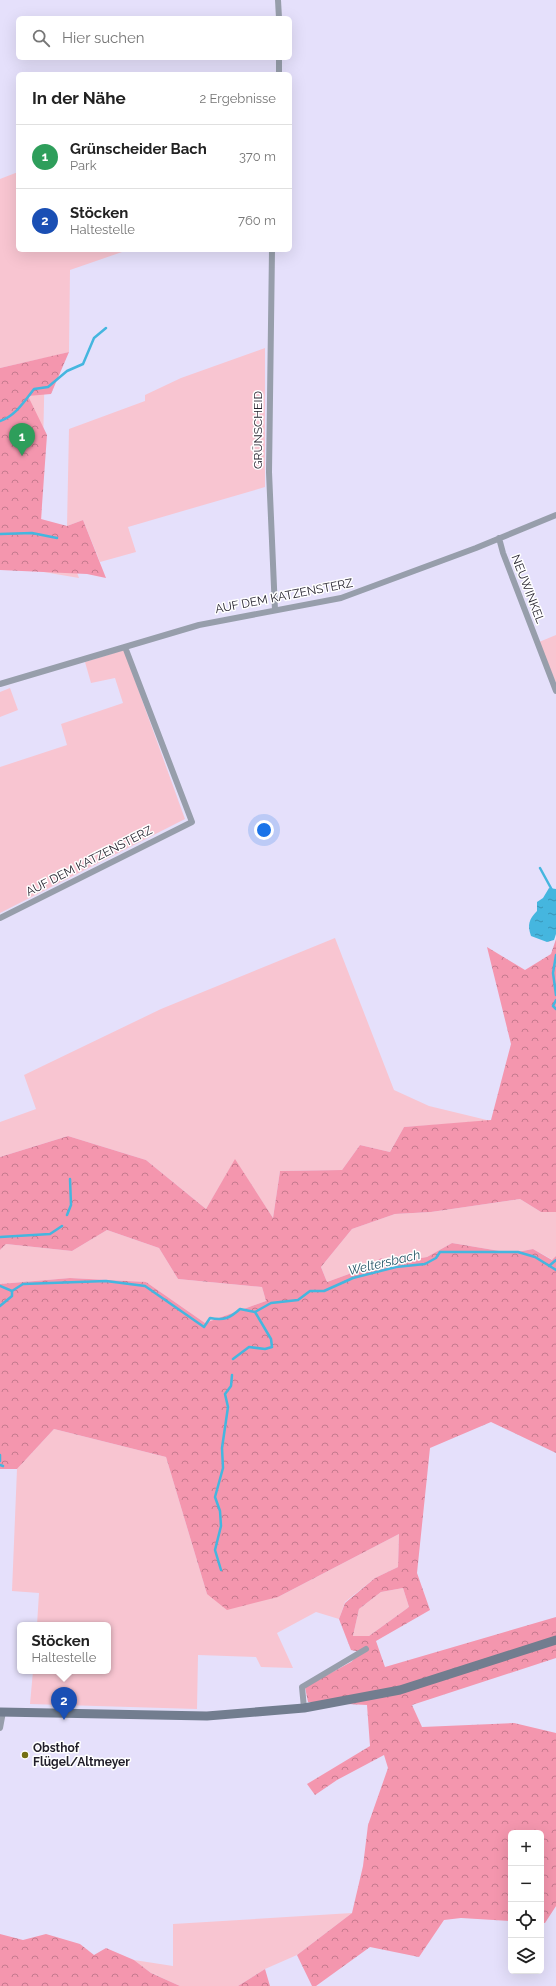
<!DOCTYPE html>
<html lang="de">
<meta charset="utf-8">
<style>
:root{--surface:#fff;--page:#f2f2f2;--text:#222;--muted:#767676;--line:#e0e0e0;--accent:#ea580c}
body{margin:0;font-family:Raleway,sans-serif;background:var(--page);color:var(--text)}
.controls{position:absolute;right:12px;bottom:12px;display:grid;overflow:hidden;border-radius:6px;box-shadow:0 4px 16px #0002}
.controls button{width:36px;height:36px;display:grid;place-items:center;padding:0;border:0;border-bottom:1px solid var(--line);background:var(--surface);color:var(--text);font:20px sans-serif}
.you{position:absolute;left:264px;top:830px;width:14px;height:14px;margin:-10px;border:3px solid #fff;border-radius:50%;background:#1a73e8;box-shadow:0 0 0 6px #1a73e833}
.badge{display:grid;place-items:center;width:26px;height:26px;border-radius:50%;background:var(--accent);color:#fff;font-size:13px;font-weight:700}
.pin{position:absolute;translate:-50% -33px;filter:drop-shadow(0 1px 2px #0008)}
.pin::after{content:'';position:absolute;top:21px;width:14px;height:12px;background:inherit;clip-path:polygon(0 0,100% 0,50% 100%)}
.popup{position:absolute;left:17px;top:1622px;width:94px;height:52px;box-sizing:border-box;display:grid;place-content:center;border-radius:6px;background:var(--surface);filter:drop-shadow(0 1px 3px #0005);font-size:13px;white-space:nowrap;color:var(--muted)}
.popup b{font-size:15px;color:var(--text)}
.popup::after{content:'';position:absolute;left:50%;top:100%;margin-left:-8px;border:8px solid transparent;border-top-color:var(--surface)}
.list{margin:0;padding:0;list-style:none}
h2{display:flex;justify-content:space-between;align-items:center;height:52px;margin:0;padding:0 16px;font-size:17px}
h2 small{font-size:13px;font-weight:400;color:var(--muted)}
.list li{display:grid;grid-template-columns:26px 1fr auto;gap:12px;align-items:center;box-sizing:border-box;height:64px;padding:0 16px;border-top:1px solid var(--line)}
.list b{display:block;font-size:15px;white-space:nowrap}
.list p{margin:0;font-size:13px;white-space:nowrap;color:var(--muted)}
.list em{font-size:13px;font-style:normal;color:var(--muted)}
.icon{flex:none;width:22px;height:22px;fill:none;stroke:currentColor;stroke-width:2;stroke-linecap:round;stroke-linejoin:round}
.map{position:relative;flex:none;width:556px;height:1986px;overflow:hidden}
.search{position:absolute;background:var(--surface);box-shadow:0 4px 16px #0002;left:16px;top:16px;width:276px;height:44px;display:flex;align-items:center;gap:10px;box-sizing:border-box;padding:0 14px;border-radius:6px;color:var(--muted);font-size:15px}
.panel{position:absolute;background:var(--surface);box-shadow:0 4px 16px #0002;left:16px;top:72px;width:276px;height:180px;border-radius:6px}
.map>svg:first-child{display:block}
.green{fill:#f8c5d1}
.forest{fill:url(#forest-crowns);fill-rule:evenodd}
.water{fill:url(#water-ripples)}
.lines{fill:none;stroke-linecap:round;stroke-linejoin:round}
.stream{stroke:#45b6df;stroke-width:2.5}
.minor{stroke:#979eab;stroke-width:6}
.secondary{stroke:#727d8f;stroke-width:9}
.poi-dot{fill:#747011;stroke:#fff;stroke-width:1.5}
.labels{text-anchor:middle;stroke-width:3;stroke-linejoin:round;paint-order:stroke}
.street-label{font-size:12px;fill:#211e2a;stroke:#fff}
.poi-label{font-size:12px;font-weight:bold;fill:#211e2a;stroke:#fff;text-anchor:start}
.water-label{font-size:13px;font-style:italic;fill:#285668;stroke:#fff}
</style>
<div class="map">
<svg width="556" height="1986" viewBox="0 0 556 1986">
<defs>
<pattern id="forest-crowns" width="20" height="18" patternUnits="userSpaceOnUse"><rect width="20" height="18" fill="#f496ae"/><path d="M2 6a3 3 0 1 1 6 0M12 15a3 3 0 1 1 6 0" fill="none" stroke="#c57a8e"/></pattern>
<pattern id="water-ripples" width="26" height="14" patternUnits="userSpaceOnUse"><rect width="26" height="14" fill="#45b6df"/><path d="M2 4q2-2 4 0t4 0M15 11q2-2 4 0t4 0" fill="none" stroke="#3993b5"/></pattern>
</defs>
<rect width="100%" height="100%" fill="#e5e0fb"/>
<!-- green -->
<path class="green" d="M18,172V250H123L122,252L70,270L69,352L45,358L41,535L61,529L79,578L32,570L0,383L44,358L0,368V179Z
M265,348V487L128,527L136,552L100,562L83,520L67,526L69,429L145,401V395L181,378Z
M556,635V683L539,642Z
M124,650L185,819L0,913V767L67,745L61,724L123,703L115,678L91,683L85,662Z
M10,688L18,710L0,717V692Z
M335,938L394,1090L429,1106L491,1121L404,1127L390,1152L360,1145L342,1170L280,1171L273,1218L235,1160L206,1209L146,1160L68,1136L0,1157V1122L36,1109L24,1075L161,1009Z
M520,1199L541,1212H556V1256L553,1260L533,1249L512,1253L452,1243L427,1257L391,1263L381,1258L368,1267L327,1282L321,1267L352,1229L395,1214L431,1212Z
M107,1230L159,1248L178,1279L262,1287L266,1301L205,1323L146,1282L70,1278L0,1284V1250L6,1244L72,1251Z
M54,1429L166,1457L207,1594L278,1597L399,1534L398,1567L375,1578L345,1602L339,1619L316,1612L277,1633L293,1668L261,1667L256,1657L198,1655L197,1709L30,1704L33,1671H108V1625H37L39,1593L12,1591L17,1469Z
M403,1588L409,1607L369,1636H353L359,1609L381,1592Z
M352,1913L297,1955L265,1969L238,1986H180L151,1973L134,1960L173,1966V1924Z"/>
<!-- forest -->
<path class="forest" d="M69,352L51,394L28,396L47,435L41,519L67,526L83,520L106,578L87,574L0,570V368Z
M556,939V1212H541L520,1199L431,1212L395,1214L352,1229L321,1267L327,1282L368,1267L381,1258L391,1263L427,1257L452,1243L512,1253L533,1249L552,1260L556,1256V1453L491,1422L430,1448L417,1573L430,1610L376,1641L385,1667L556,1617V1658L412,1705L422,1727L514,1723L556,1733V1906L545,1923H541V1833H511V1921L461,1918L444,1920L419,1957L370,1947L316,1986H312L297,1955L352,1913L363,1866L368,1825L388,1768L384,1755L337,1780L315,1795L307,1784L370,1746L367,1705L308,1702L305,1687L351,1662L361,1652L351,1650L339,1619L345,1603L375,1578L398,1567L399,1534L278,1597L227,1610L207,1594L166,1457L54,1429L17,1469H0V1284L70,1278L146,1282L205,1323L266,1301L262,1287L178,1279L159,1248L107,1230L72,1251L6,1244L0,1250V1157L68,1136L146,1160L206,1209L235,1159L273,1218L280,1171L342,1170L360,1145L390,1152L404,1127L491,1120L511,1044L487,947L525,970L551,954ZM403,1588L409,1607L369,1636H353L359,1609L381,1592Z
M0,1934L23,1940L46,1934L80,1944L94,1955L106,1948L134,1960L151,1973L180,1986H0Z
M265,1969L270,1986H238Z"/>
<!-- water -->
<path class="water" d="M549,888L556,889V934L554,940L547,942L531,936C527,925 529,919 537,911V902L543,898Z"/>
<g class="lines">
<!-- stream -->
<path class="stream" d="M0,421C15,416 24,402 34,389L48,387L67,371L83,364L94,338L106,328
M0,534L32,533L57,538
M540,868L552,890
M556,955L553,973L556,995
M556,1000L553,1006L556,1009
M67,1215L71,1205L70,1179
M0,1237L50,1234L62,1226
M549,1266L556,1260
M0,1286L12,1291L23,1284L106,1281L145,1286L204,1327L210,1318C224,1321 230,1318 240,1309L255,1312L271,1303L298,1300L310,1291H324L353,1278L396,1267L425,1264L436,1258L440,1252H518L535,1257L556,1270
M0,1306L12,1296V1291
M233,1359L249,1347L265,1349L272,1347L271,1339L255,1312
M0,1455V1461
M0,1465L3,1466
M221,1570L215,1550L221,1526L220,1511L215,1497L223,1468L222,1448L228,1407L225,1394L231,1386L232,1375"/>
<!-- minor -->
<path class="minor" d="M278,0L279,18
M279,74V58
M272,250L269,472L275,610
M499,538L503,553L556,691
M0,684L199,625L341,598L476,548L556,515
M0,918L192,822L125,647
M304,1708L302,1687L366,1649
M0,1728L3,1712"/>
<!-- secondary -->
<path class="secondary" d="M0,1712L207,1716L304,1708L400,1690L556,1640"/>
</g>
<!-- markers -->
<circle class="poi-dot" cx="25" cy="1755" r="4"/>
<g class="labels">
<!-- street labels -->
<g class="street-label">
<text transform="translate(258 430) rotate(-90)" y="4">GRÜNSCHEID</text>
<text transform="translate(528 589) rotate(69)" y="4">NEUWINKEL</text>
<text transform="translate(284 596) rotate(-11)" y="4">AUF DEM KATZENSTERZ</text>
<text transform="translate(89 861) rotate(-27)" y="4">AUF DEM KATZENSTERZ</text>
</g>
<!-- poi labels -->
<g class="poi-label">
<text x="33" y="1752">Obsthof<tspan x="33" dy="14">Flügel/Altmeyer</tspan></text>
</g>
<!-- water labels -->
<g class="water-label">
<text transform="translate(384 1262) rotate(-13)" y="5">Weltersbach</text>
</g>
</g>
</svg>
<div class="controls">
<button>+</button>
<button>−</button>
<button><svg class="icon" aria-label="locate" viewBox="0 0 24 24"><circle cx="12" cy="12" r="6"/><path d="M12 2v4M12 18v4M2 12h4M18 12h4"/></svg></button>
<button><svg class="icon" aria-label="layers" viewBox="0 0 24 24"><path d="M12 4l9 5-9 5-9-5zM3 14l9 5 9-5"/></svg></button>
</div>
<div class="you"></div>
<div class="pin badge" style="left:22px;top:456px;background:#2e9e5b">1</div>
<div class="pin badge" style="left:64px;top:1720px;background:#1a4fb4">2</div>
<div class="popup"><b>Stöcken</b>Haltestelle</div>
<div class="search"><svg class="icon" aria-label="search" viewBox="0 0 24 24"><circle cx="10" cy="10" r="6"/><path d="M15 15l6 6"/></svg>Hier suchen</div>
<section class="panel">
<h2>In der Nähe<small>2 Ergebnisse</small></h2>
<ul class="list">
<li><span class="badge" style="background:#2e9e5b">1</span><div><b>Grünscheider Bach</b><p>Park</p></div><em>370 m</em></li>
<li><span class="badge" style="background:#1a4fb4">2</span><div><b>Stöcken</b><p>Haltestelle</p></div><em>760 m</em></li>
</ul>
</section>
</div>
